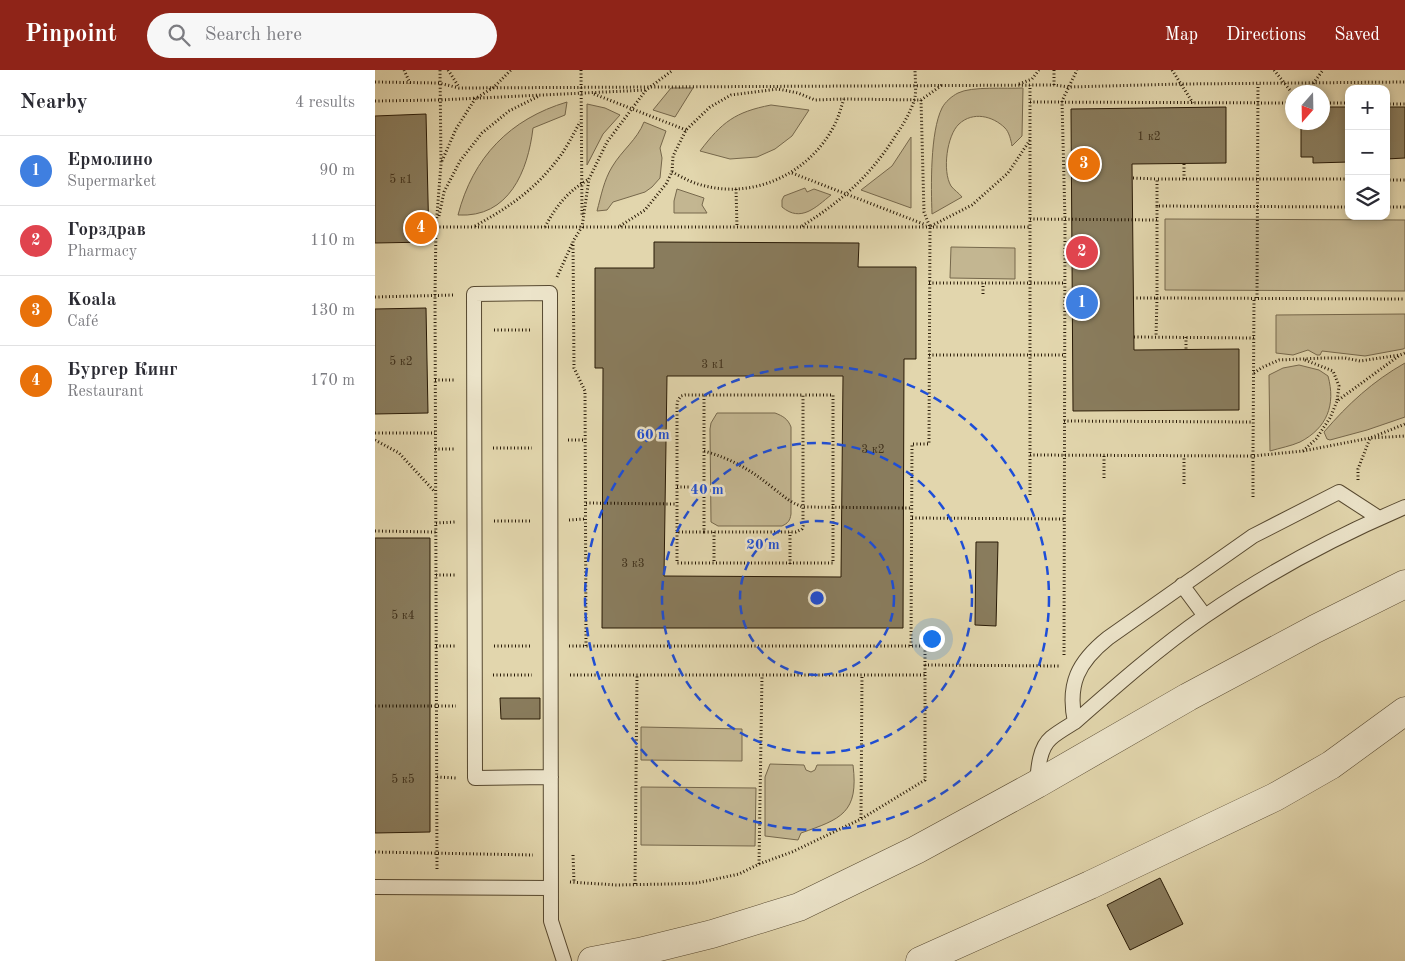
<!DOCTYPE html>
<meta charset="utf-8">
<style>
:root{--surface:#fff;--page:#f7f7f7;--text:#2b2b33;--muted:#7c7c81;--line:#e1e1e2;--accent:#8f2418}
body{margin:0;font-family:"Old Standard TT",serif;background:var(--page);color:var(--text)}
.controls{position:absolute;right:15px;top:15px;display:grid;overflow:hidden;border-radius:10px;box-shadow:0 2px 8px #0003}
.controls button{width:45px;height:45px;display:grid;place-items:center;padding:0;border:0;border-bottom:1px solid var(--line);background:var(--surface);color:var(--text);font:25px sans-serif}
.compass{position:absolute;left:910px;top:15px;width:45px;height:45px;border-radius:50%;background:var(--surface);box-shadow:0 2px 8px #0003;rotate:200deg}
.you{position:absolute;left:556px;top:568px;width:18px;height:18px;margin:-12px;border:4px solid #fff;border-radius:50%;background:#1a73e8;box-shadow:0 0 0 8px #1a73e833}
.badge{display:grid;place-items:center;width:32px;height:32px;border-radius:50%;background:var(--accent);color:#fff;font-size:16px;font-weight:700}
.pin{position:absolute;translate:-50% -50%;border:2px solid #fff;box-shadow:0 1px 5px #0006}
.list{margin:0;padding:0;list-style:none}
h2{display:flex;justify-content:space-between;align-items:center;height:65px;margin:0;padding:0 20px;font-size:21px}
h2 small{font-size:16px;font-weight:400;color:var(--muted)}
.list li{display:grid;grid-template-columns:32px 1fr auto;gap:15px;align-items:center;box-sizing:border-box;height:70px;padding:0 20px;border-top:1px solid var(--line)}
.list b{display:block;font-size:19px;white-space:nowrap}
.list p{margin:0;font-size:16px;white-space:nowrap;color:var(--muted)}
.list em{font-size:16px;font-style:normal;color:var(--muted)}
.icon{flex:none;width:28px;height:28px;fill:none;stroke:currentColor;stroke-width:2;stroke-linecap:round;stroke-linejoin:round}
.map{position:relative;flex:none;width:1030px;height:891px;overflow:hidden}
header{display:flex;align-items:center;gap:30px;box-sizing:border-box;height:70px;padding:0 25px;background:var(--accent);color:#fff}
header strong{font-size:24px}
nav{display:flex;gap:28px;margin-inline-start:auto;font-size:18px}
.search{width:350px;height:45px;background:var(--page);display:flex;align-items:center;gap:12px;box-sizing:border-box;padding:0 18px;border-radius:28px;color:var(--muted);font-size:19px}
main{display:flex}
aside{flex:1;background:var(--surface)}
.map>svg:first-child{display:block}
.green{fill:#c3b691;stroke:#76684c}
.building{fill:#897c5d;stroke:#291a06;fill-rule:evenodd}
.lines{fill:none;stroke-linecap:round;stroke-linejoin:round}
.service-casing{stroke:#574930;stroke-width:16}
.minor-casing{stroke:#574930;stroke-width:29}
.path{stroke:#291a06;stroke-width:3;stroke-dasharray:1 2.5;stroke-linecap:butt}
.service{stroke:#ece4ca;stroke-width:14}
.minor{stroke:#ece4ca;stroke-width:28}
.ring{fill:none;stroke:#1d4ed8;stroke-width:2.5;stroke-dasharray:9 6}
.labels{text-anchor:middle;stroke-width:5;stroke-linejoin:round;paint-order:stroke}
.number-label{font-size:12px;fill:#41321c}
.centre{fill:#1d4ed8;stroke:#ece4ca;stroke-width:2.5}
.ring-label{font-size:15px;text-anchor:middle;font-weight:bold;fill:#1d4ed8;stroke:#ece4ca;stroke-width:5;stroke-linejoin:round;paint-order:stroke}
</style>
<header>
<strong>Pinpoint</strong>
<div class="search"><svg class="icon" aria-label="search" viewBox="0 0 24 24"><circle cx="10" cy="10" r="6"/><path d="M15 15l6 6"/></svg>Search here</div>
<nav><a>Map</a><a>Directions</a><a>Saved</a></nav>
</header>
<main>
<aside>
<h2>Nearby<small>4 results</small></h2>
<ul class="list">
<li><span class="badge" style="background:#3f7fe0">1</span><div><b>Ермолино</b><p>Supermarket</p></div><em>90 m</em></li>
<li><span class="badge" style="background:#e0444e">2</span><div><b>Горздрав</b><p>Pharmacy</p></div><em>110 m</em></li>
<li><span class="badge" style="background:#e8710a">3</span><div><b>Koala</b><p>Café</p></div><em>130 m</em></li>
<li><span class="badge" style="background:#e8710a">4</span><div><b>Бургер Кинг</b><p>Restaurant</p></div><em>170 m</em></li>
</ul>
</aside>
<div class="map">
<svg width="1030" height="891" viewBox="0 0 1030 891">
<rect width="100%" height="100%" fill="#e2d6ad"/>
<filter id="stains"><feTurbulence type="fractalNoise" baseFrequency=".004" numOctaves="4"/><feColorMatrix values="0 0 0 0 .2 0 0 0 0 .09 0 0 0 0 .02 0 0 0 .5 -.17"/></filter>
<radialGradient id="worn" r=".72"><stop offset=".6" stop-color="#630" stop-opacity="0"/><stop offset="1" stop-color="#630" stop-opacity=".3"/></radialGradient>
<!-- green -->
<path class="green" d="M296,18H318L300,47L278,40Z
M648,18L647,66L637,76C636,70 634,62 630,58C618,46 598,41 584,54C572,65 567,101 576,116C579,120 584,123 587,127L557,144C556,117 555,62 567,38C570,32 577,26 583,23C597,16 631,19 648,18Z
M192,32L190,45L158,58C153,101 134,148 83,145C98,87 135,49 192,32Z
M212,34L230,38L245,45L228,64L212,95Z
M396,35L434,40L417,66L400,79L382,87L355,89L325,81C347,52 360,42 396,35Z
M269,52L291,61L285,78L287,88L285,108L277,117L270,122L238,132L232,140L222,141C226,126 229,110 237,97C247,80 262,70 269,52Z
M536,67V138L486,120L517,96Z
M430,118L432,122L439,119L456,125C441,137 426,153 407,137V130L409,126Z
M302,119L329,128L327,135L332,143H299V131Z
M790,149L1030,150V221L790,220Z
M576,177L640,178V209L575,208Z
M1030,244V278L1028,279L990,286L947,281L945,285H942L933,280L918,285L901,283V245Z
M1030,293V347L992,360L955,370L952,369L949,362C973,334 998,311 1030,293Z
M924,295L944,300L953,306C961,335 952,358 925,372C916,376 905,378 895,381L894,305L908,298Z
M342,343H400C408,346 413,349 416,357V444C415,451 413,453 407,456H343L336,452L335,359L336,353Z
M266,657L367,659V691L266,690Z
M395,694L429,695L431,700L436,702L440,700L442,695H478C484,743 466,749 426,763L423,770L390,766V707Z
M266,717L381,718L380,776L266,775Z"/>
<!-- building -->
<path class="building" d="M851,37V93L757,94L759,280L864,279V340L698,341L696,39Z
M948,37H974V92L938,93V87H926V52H948Z
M1011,37H1030V88L1011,89Z
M51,44L54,172L0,173V46Z
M279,172L484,173L483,197H541V289H529L528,558H227L228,298H220V198H279ZM292,306H468L466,507L289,506Z
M51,238L53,343L0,344V239Z
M0,468H55V762L0,763Z
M601,472H623L621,556L600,555Z
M125,628H165V649H126Z
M785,808L808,854L755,880L732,835Z"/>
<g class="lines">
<!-- service casing -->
<g class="service-casing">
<path id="service" d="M807,515L830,546
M700,652C742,615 784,578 830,546C892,503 960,467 1030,437
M176,707L100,708L99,224L175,223L176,851L189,891
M662,714C663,700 664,678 676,668C683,662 692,657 700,652C692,614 703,592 733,568L878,466L964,422L1004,448
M0,817L176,818"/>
</g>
<!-- minor casing -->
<g class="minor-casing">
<path id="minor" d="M217,891L264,882L337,864L424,837L541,780L662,714L813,627L940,559L1030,514
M545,891L715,815L900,727L956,695L1030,641"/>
</g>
<!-- path -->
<path class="path" d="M29,0L35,13
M73,0L84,17
M206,0L207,146
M797,0L818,33
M899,0L918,24
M0,12L64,13L84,18L679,15L694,17L806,14L1030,12
M644,14L657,9L664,0
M679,15V0
M932,22L948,0
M219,24L311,60
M0,31L64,30L271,20
M655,32L918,33
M948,33H974
M1011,34H1030
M67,91L81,59L100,29L119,17L136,0
M297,102C303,105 310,109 317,112C373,133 434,106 460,54C464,46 466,37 469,29
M417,103L551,155
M758,108L782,109
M809,109V94
M1011,110H1030
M361,119L362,157
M782,136V109H974
M974,137L782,136V228L1030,229
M1011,137H1030
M64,146L69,122L85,91L107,63L134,41L164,26
M655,149L782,150
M100,156C136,136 161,119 186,85C193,75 199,63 205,52
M245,156L270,140L291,114L297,102L298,86L311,60L335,37L356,25L403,19L423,23L440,30L469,29L546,30L567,15
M427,156C467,131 496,105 521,65C528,55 535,43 539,31C542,22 540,9 540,0
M556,156L597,135L633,103L655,70
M61,157H655
M170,157C181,136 193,121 214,109
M182,207L197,174
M554,213H690
M608,224V213
M0,227L79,225
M758,228H782L781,267
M882,228L883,14
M119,260H155
M759,267L879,268
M811,267V279
M554,285H690
M930,290L958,301L964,316L962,331
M879,303L886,298L904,290L949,288H970L985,291L1025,285
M60,310H81
M689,351L878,352
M0,363H60
M0,370L24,383L60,422
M193,370H210
M118,378H157
M60,379H79
M329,381C357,389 376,400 398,418C410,427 414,432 428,437L537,438
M928,381L941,369L955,348L962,331L1025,285L1030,283
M655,385L878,386L879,228
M729,408V386
M983,410V399L995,368L1030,366
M809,414V386
M302,417H329
M655,425V15
M878,427V386L928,381L995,368L1030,354
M211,433L302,434
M537,448L690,449
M194,450L210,449
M119,451H157
M61,453L80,452
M0,461L61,462
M302,462V493H458V325H428
M329,462H302V335L303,330L306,326L310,325H428V456L427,459L421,462H329V325
M339,462V493
M415,494V462
M61,505H80
M61,576H80
M119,576H155
M194,576H550V595L686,596
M211,576L210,321L199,298L198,171L207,157L214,109L232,72L271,20L298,0
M536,576L537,374H554L555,157L549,142L546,30
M689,585L690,150L687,31L702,0
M118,605H157
M195,605H550V595
M0,636H81
M62,707L81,708
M486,748L487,605
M0,782L158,785
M198,785L199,812
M384,794L387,605
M62,799L60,225L61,157L66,94L65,0
M195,812L241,815L294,814L322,813L364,804L384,794L417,782L486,749L550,710V605
M260,814L262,606"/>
<!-- service -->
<use href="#service" class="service"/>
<!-- minor -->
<use href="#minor" class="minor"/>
</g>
<!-- distance rings -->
<g class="ring">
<circle cx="442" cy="528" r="77"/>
<circle cx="442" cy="528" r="155"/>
<circle cx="442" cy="528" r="232"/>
</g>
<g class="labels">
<!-- number labels -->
<g class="number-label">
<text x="774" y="70">1 к2</text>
<text x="26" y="113">5 к1</text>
<text x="26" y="295">5 к2</text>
<text x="338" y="298">3 к1</text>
<text x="498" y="383">3 к2</text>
<text x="258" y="497">3 к3</text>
<text x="28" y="549">5 к4</text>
<text x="28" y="713">5 к5</text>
</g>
</g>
<circle cx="442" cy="528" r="8" class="centre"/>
<g class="ring-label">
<text x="278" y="369">60 m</text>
<text x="332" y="424">40 m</text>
<text x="388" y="479">20 m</text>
</g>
<rect width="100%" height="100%" filter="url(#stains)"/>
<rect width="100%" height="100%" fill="url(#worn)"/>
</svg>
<div class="controls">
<button>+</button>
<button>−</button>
<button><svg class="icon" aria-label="layers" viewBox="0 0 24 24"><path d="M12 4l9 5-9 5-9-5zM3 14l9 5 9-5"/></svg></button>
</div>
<svg class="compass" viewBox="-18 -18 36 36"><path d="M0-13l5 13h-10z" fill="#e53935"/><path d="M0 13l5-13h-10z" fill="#7c7c81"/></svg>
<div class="you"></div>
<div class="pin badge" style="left:707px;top:233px;background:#3f7fe0">1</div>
<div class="pin badge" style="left:707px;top:182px;background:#e0444e">2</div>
<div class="pin badge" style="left:709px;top:94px;background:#e8710a">3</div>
<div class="pin badge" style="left:46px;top:158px;background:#e8710a">4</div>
</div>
</main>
